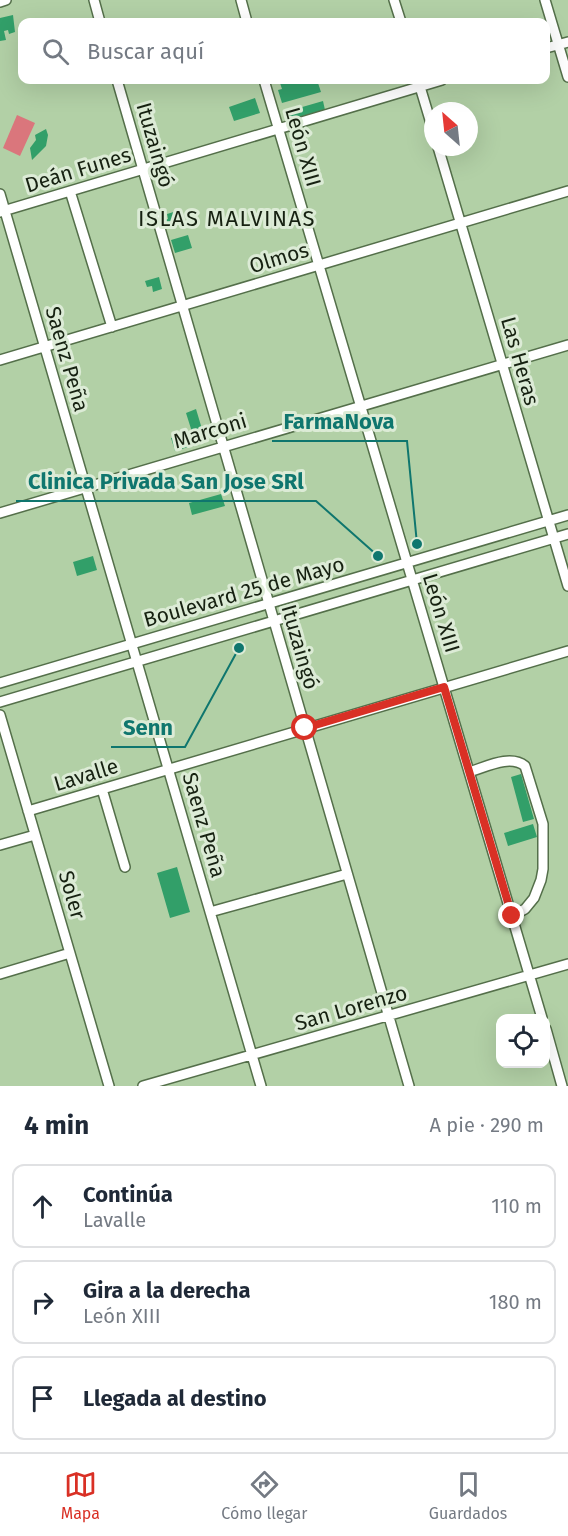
<!DOCTYPE html>
<html lang="es">
<meta charset="utf-8">
<style>
:root{--surface:#fff;--page:#f2f2f3;--text:#1f2937;--muted:#747a83;--line:#e0e1e3;--accent:#d93025}
body{margin:0;font-family:"Fira Sans",sans-serif;background:var(--page);color:var(--text)}
.controls{position:absolute;right:18px;bottom:18px;display:grid;overflow:hidden;border-radius:12px;box-shadow:0 6px 24px #0002}
.controls button{width:54px;height:54px;display:grid;place-items:center;padding:0;border:0;border-bottom:2px solid var(--line);background:var(--surface);color:var(--text);font:30px sans-serif}
.compass{position:absolute;left:424px;top:102px;width:54px;height:54px;border-radius:50%;background:var(--surface);box-shadow:0 6px 24px #0002;rotate:333deg}
.stop{position:absolute;width:18px;height:18px;margin:-14px;border:4px solid #d93025;border-radius:50%;background:#fff}
.stop.end{background:#d93025;border-color:#fff;box-shadow:0 2px 6px #0008}
.list{margin:0;padding:0;list-style:none}
h2{display:flex;justify-content:space-between;align-items:center;height:78px;margin:0;padding:0 24px;font-size:26px}
h2 small{font-size:20px;font-weight:400;color:var(--muted)}
.list li{display:grid;grid-template-columns:39px 1fr auto;gap:18px;align-items:center;box-sizing:border-box;height:84px;margin:0 12px 12px;padding:0 12px;border:2px solid var(--line);border-radius:12px}
.list b{display:block;font-size:22px;white-space:nowrap}
.list p{margin:0;font-size:20px;white-space:nowrap;color:var(--muted)}
.list em{font-size:20px;font-style:normal;color:var(--muted)}
.icon{flex:none;width:33px;height:33px;fill:none;stroke:currentColor;stroke-width:2;stroke-linecap:round;stroke-linejoin:round}
.map{position:relative;flex:none;width:568px;height:1086px;overflow:hidden}
.search{position:absolute;background:var(--surface);box-shadow:0 6px 24px #0002;left:18px;right:18px;top:18px;height:66px;display:flex;align-items:center;gap:15px;box-sizing:border-box;padding:0 21px;border-radius:12px;color:var(--muted);font-size:22px}
.sheet{height:366px;background:var(--surface)}
nav{display:flex;justify-content:space-around;align-items:center;box-sizing:border-box;height:84px;border-top:2px solid var(--line);background:var(--surface);font-size:16px;color:var(--muted)}
nav a{display:grid;justify-items:center;gap:3px}
nav .on{color:var(--accent)}
.map>svg:first-child{display:block}
.green{fill:#da767c}
.building{fill:#329f69}
.lines{fill:none;stroke-linecap:round;stroke-linejoin:round}
.minor-casing{stroke:#546f4a;stroke-width:12}
.minor{stroke:#fff;stroke-width:9}
.route{stroke:#d93025;stroke-width:8}
.labels{text-anchor:middle;stroke-width:6;stroke-linejoin:round;paint-order:stroke}
.street-label{font-size:21px;fill:#162111;stroke:#dcebd6}
.neighbourhood-label{font-size:22px;letter-spacing:1.5px;fill:#162111;stroke:#dcebd6}
.leader{fill:none;stroke:#0f766e;stroke-width:2}
.callout-dot{fill:#0f766e;stroke:#dcebd6;stroke-width:2}
.callout-label{font-size:22px;text-anchor:middle;font-weight:bold;fill:#0f766e;stroke:#dcebd6;stroke-width:6;stroke-linejoin:round;paint-order:stroke}
</style>
<div class="map">
<svg width="568" height="1086" viewBox="0 0 568 1086">
<rect width="100%" height="100%" fill="#b2d0a6"/>
<!-- green -->
<path class="green" d="M17,115L35,123L20,156L3,148Z"/>
<!-- building -->
<path class="building" d="M13,15L15,32L9,34L8,30L4,31L6,40L0,41V18Z
M232,18L234,22H219Z
M279,80H317L321,92L282,103L278,90L282,89Z
M255,98L260,113L234,121L229,107Z
M323,101L325,110L288,122L285,112Z
M46,129L48,135L46,146L32,160L30,148L36,140L35,135Z
M177,211L180,222L167,227L165,220L168,219L167,214Z
M188,235L192,248L175,253L171,240Z
M159,277L162,289L153,292L152,286L147,287L145,281Z
M196,409L202,429L207,428L210,438H207L208,441L175,451L171,438L192,432L186,413Z
M221,494L225,506L192,515L189,503Z
M93,556L97,570L77,576L73,562Z
M521,774L534,819L523,822L511,777Z
M533,824L537,837L508,846L504,833Z
M177,867L190,912L170,918L157,873Z"/>
<g class="lines">
<!-- minor casing -->
<g class="minor-casing">
<path id="minor" d="M94,0L100,22
M241,0L247,22
M394,0L401,22
M545,0L568,77
M0,2L6,0
M546,48L568,42
M117,80L409,1086
M264,80L542,1018
M418,80L433,130
M438,147L568,586
M70,191L112,327
M0,194L261,1086
M0,212L442,80
M0,360L568,191
M0,513L568,345
M0,683L568,515
M0,702L568,534
M0,715L109,1086
M469,772C486,767 510,754 525,766L543,824V869L541,880L534,898L525,909L512,916
M102,789L125,867
M28,811L568,651
M0,845L35,835
M210,912L347,874
M0,974L70,953
M546,1029L562,1086
M143,1086L568,964"/>
</g>
<!-- minor -->
<use href="#minor" class="minor"/>
</g>
<g class="lines">
<!-- route -->
<path class="route" d="M305,728L444,687L512,916"/>
</g>
<g class="labels">
<!-- street labels -->
<g class="street-label">
<text transform="translate(155 145) rotate(74)" y="7">Ituzaingó</text>
<text transform="translate(303 147) rotate(74)" y="7">León XIII</text>
<text transform="translate(78 170) rotate(-17)" y="7">Deán Funes</text>
<text transform="translate(279 258) rotate(-17)" y="7">Olmos</text>
<text transform="translate(67 359) rotate(74)" y="7">Saenz Peña</text>
<text transform="translate(520 361) rotate(74)" y="7">Las Heras</text>
<text transform="translate(210 431) rotate(-17)" y="7">Marconi</text>
<text transform="translate(244 592) rotate(-16)" y="7">Boulevard 25 de Mayo</text>
<text transform="translate(441 613) rotate(73)" y="7">León XIII</text>
<text transform="translate(300 647) rotate(74)" y="7">Ituzaingó</text>
<text transform="translate(86 775) rotate(-17)" y="7">Lavalle</text>
<text transform="translate(204 825) rotate(74)" y="7">Saenz Peña</text>
<text transform="translate(72 895) rotate(74)" y="7">Soler</text>
<text transform="translate(351 1008) rotate(-16)" y="7">San Lorenzo</text>
</g>
<!-- neighbourhood labels -->
<g class="neighbourhood-label">
<text x="227" y="226">ISLAS MALVINAS</text>
</g>
</g>
<!-- callouts -->
<path class="leader" d="M417 544L407 441H272M378 556L316 501H16M239 648L185 747H111"/>
<g class="callout-dot">
<circle cx="417" cy="544" r="6"/>
<circle cx="378" cy="556" r="6"/>
<circle cx="239" cy="648" r="6"/>
</g>
<g class="callout-label">
<text x="339" y="429">FarmaNova</text>
<text x="166" y="489">Clinica Privada San Jose SRl</text>
<text x="148" y="735">Senn</text>
</g>
</svg>
<div class="controls">
<button><svg class="icon" aria-label="locate" viewBox="0 0 24 24"><circle cx="12" cy="12" r="6"/><path d="M12 2v4M12 18v4M2 12h4M18 12h4"/></svg></button>
</div>
<svg class="compass" viewBox="-18 -18 36 36"><path d="M0-13l5 13h-10z" fill="#e53935"/><path d="M0 13l5-13h-10z" fill="#747a83"/></svg>
<div class="stop" style="left:305px;top:728px"></div>
<div class="stop end" style="left:512px;top:916px"></div>
<div class="search"><svg class="icon" aria-label="search" viewBox="0 0 24 24"><circle cx="10" cy="10" r="6"/><path d="M15 15l6 6"/></svg>Buscar aquí</div>
</div>
<section class="sheet">
<h2>4 min<small>A pie · 290 m</small></h2>
<ul class="list">
<li><svg class="icon" aria-label="ahead" viewBox="0 0 24 24"><path d="M12 20V5M6 11l6-6 6 6"/></svg><div><b>Continúa</b><p>Lavalle</p></div><em>110 m</em></li>
<li><svg class="icon" aria-label="right" viewBox="0 0 24 24"><path d="M7 20v-9h11M14 6l5 5-5 5"/></svg><div><b>Gira a la derecha</b><p>León XIII</p></div><em>180 m</em></li>
<li><svg class="icon" aria-label="arrive" viewBox="0 0 24 24"><path d="M6 21V4h12l-3 4 3 4H6"/></svg><div><b>Llegada al destino</b></div></li>
</ul>
</section>
<nav>
<a class="on"><svg class="icon" aria-label="map" viewBox="0 0 24 24"><path d="M3 6l6-2 6 2 6-2v14l-6 2-6-2-6 2zM9 4v14M15 6v14"/></svg>Mapa</a>
<a><svg class="icon" aria-label="directions" viewBox="0 0 24 24"><path d="M12 3l9 9-9 9-9-9zM9 14v-3h6M13 9l2 2-2 2"/></svg>Cómo llegar</a>
<a><svg class="icon" aria-label="saved" viewBox="0 0 24 24"><path d="M7 4h10v16l-5-4-5 4z"/></svg>Guardados</a>
</nav>
